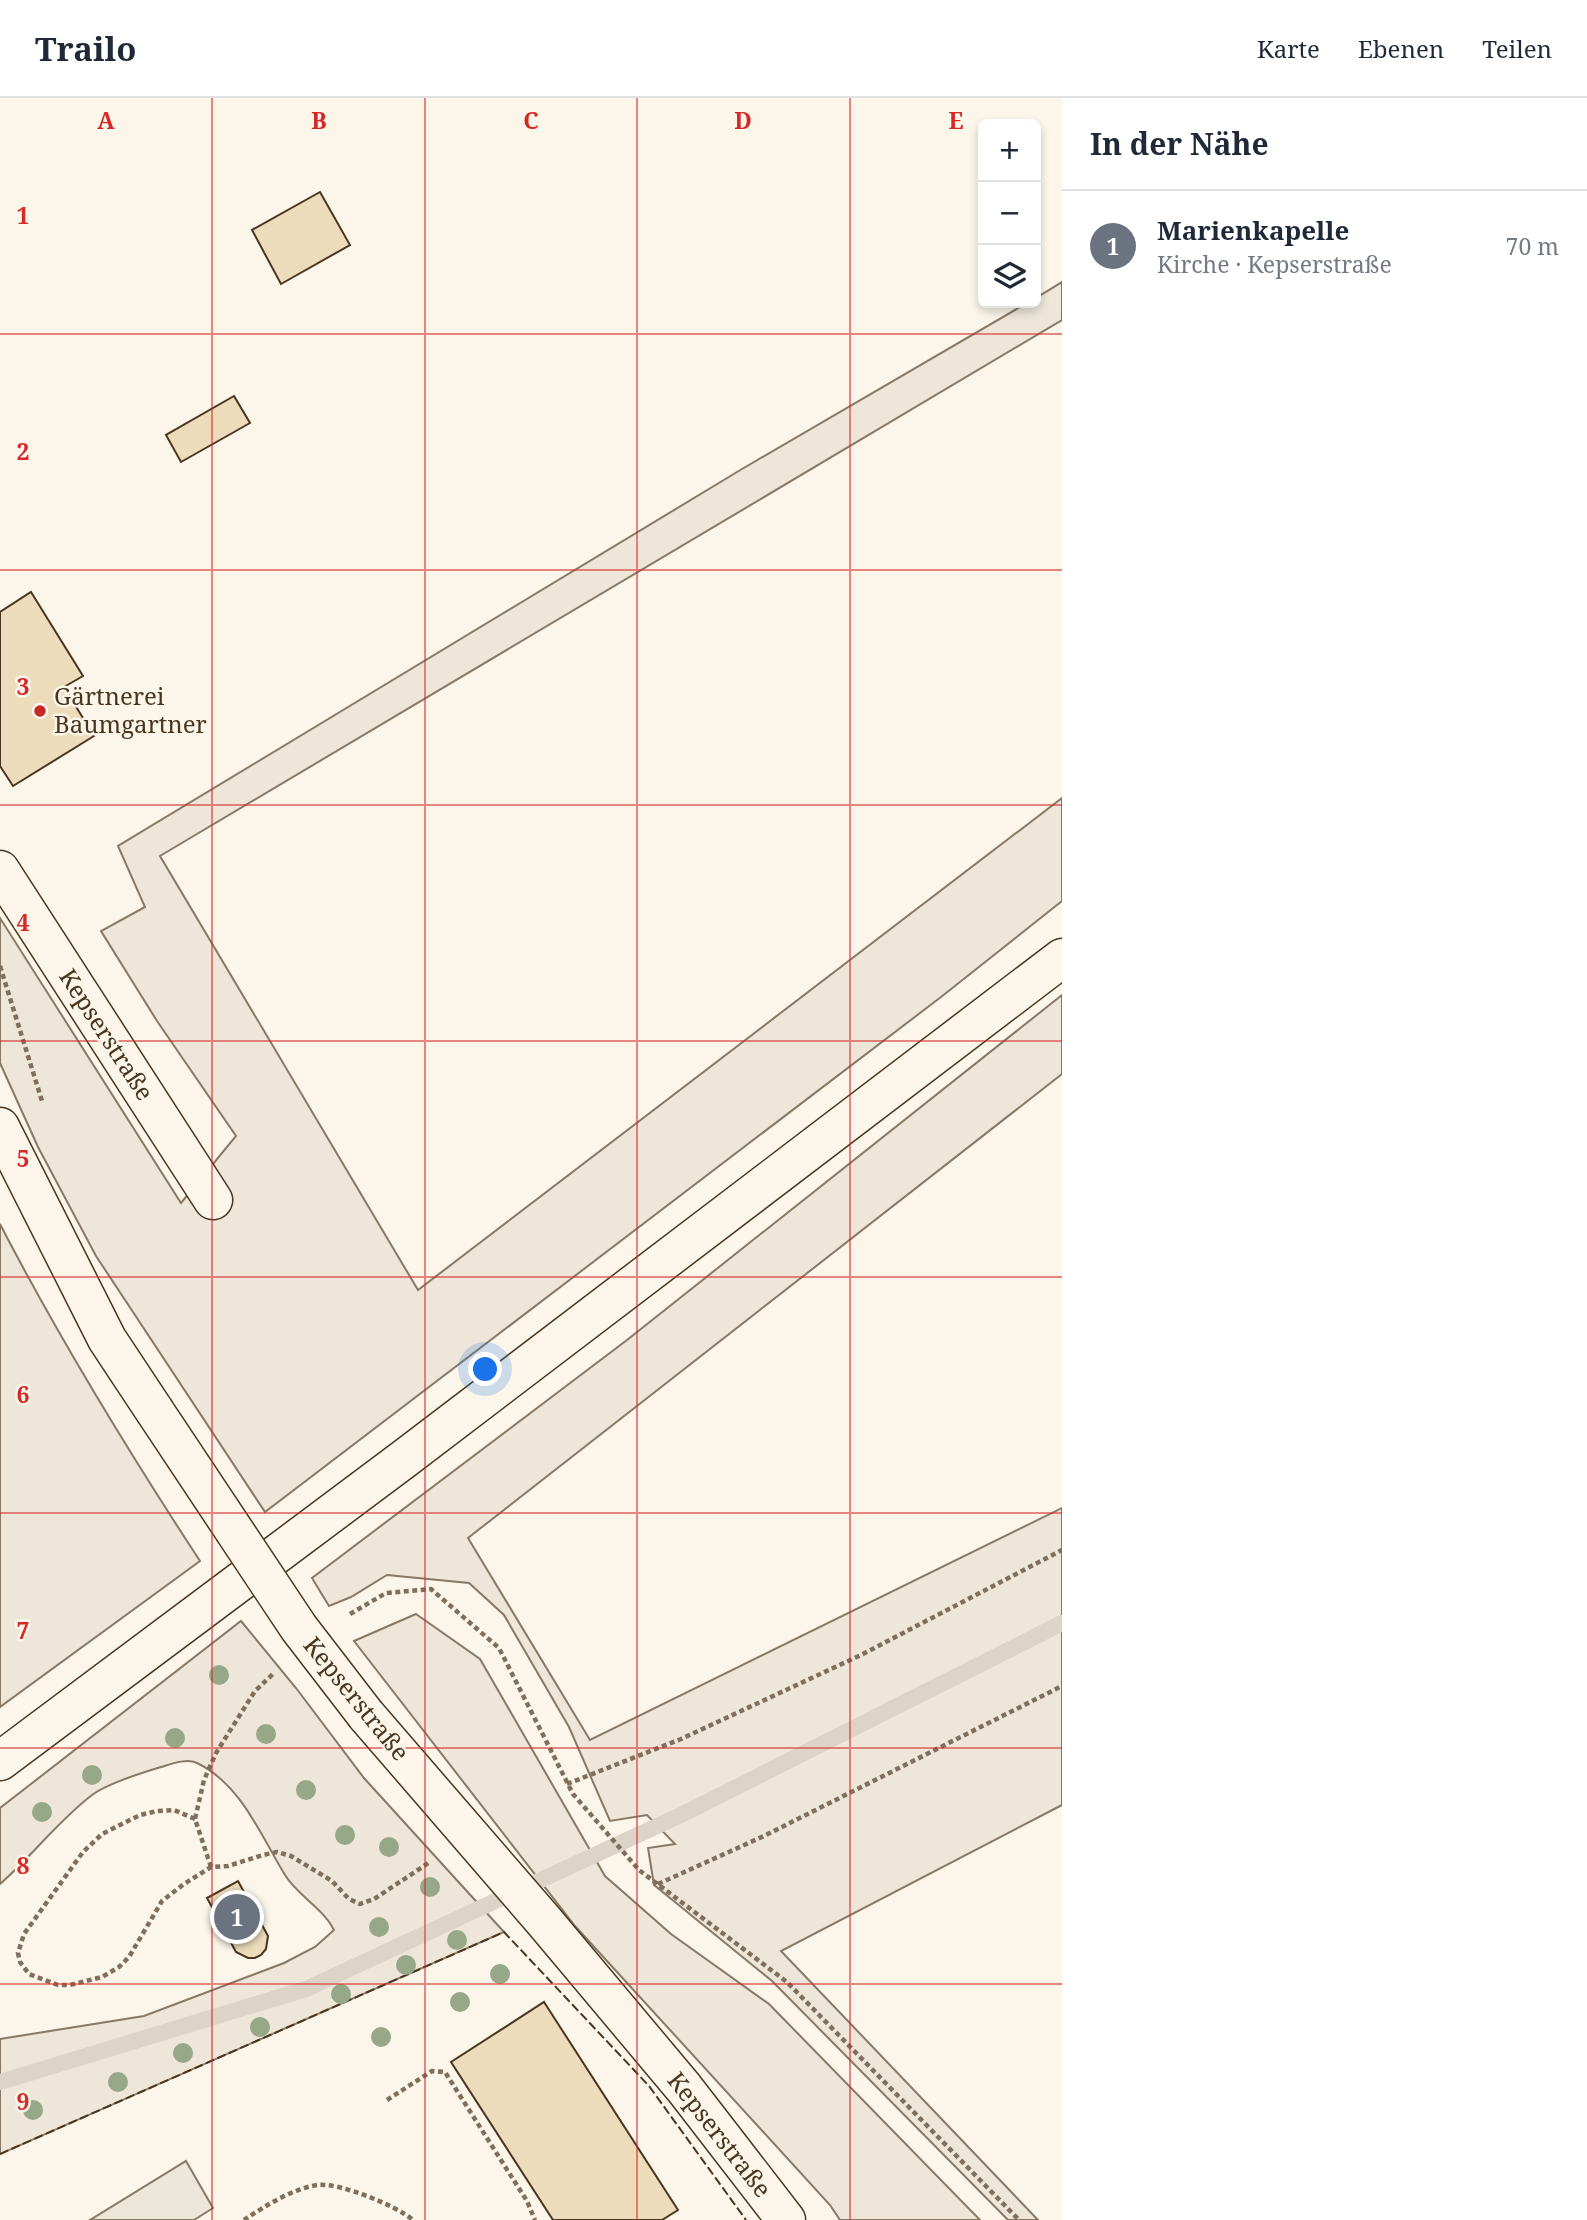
<!DOCTYPE html>
<html lang="de">
<meta charset="utf-8">
<style>
:root{--surface:#fff;--page:#f2f2f3;--text:#1f2937;--muted:#747a83;--line:#e0e1e3;--accent:#ea580c}
body{margin:0;font-family:"Noto Serif",serif;background:var(--page);color:var(--text)}
.controls{position:absolute;right:21px;top:21px;display:grid;overflow:hidden;border-radius:10px;box-shadow:0 4px 10px #0003}
.controls button{width:63px;height:63px;display:grid;place-items:center;padding:0;border:0;border-bottom:2px solid var(--line);background:var(--surface);color:var(--text);font:35px sans-serif}
.you{position:absolute;left:486px;top:1272px;width:24px;height:24px;margin:-18px;border:5px solid #fff;border-radius:50%;background:#1a73e8;box-shadow:0 0 0 10px #1a73e833}
.badge{display:grid;place-items:center;width:46px;height:46px;border-radius:50%;background:var(--accent);color:#fff;font-size:23px;font-weight:700}
.pin{position:absolute;translate:-50% -50%;border:4px solid #fff;box-shadow:0 2px 7px #0006}
.list{margin:0;padding:0;list-style:none}
h2{display:flex;justify-content:space-between;align-items:center;height:91px;margin:0;padding:0 28px;font-size:30px}
h2 small{font-size:23px;font-weight:400;color:var(--muted)}
.list li{display:grid;grid-template-columns:46px 1fr auto;gap:21px;align-items:center;box-sizing:border-box;height:112px;padding:0 28px;border-top:2px solid var(--line)}
.list b{display:block;font-size:26px;white-space:nowrap}
.list p{margin:0;font-size:23px;white-space:nowrap;color:var(--muted)}
.list em{font-size:23px;font-style:normal;color:var(--muted)}
.icon{flex:none;width:38px;height:38px;fill:none;stroke:currentColor;stroke-width:2;stroke-linecap:round;stroke-linejoin:round}
.map{position:relative;flex:none;width:1062px;height:2122px;overflow:hidden}
header{display:flex;align-items:center;gap:42px;box-sizing:border-box;height:98px;padding:0 35px;background:var(--surface);border-bottom:2px solid var(--line)}
header strong{font-size:33px}
nav{display:flex;gap:38px;margin-inline-start:auto;font-size:24px}
main{display:flex}
aside{flex:1;background:var(--surface)}
.map>svg:first-child{display:block}
.green{fill:#ede6d9;stroke:#887966;stroke-width:2}
.parking{fill:#ede7d9;stroke:#887966;stroke-width:2}
.lines{fill:none;stroke-linecap:round;stroke-linejoin:round}
.stream{stroke:#dcd4c6;stroke-width:16}
.building{fill:#ecdcbc;stroke:#4a3520;stroke-width:2}
.street-casing{stroke:#4a3520;stroke-width:41}
.primary-casing{stroke:#4a3520;stroke-width:41}
.path{stroke:#7f6f5c;stroke-width:4.5;stroke-dasharray:5 3.5;stroke-linecap:butt}
.street{stroke:#fbf6e9;stroke-width:38}
.primary{stroke:#fbf6e9;stroke-width:38}
.street-bridge-casing{stroke:#4a3520;stroke-width:41;stroke-linecap:butt}
.street-bridge{stroke:#fbf6e9;stroke-width:38}
.fence{stroke:#4a3520;stroke-width:2;stroke-dasharray:9 3.5;stroke-linecap:butt}
.tree{fill:#96a887}
.grid{fill:none;stroke:#d62828;stroke-width:2;stroke-opacity:0.55}
.poi-dot{fill:#c62828;stroke:#fbf6e9;stroke-width:2.5}
.labels{text-anchor:middle;stroke-width:5;stroke-linejoin:round;paint-order:stroke}
.poi-label{font-size:24px;fill:#4a3520;stroke:#fbf6e9;text-anchor:start}
.street-label{font-size:24px;fill:#4a3520;stroke:#fbf6e9}
.grid-label{font-size:23px;text-anchor:middle;font-weight:bold;fill:#d62828;stroke:#fbf6e9;stroke-width:5;stroke-linejoin:round;paint-order:stroke}
</style>
<header>
<strong>Trailo</strong>
<nav><a>Karte</a><a>Ebenen</a><a>Teilen</a></nav>
</header>
<main>
<div class="map">
<svg width="1062" height="2122" viewBox="0 0 1062 2122">
<rect width="100%" height="100%" fill="#fbf6e9"/>
<!-- green -->
<path class="green" d="M1062,184V222L160,758L418,1192L1062,700V803L941,899L265,1414L96,1158L38,1049L0,965V820L181,1105L236,1038L157,923L101,833L145,809L118,748L742,371L1027,205H1036V200Z
M1062,897V976L468,1440L590,1642L1062,1410V1707L781,1853L1038,2122H1008L772,1883L654,1787L648,1750L675,1746L647,1717L610,1723L569,1629L504,1517L469,1485L387,1477L351,1499L329,1508L312,1480L627,1242Z
M0,1126C60,1242 128,1353 200,1463L0,1609Z
M416,1516L480,1561L605,1778L671,1836L769,1906L980,2122H840L830,2107L575,1828L354,1543Z
M241,1523L296,1590L364,1680L504,1834L0,2056V1941L144,1918L284,1865L315,1849L334,1832C323,1810 298,1798 285,1777C261,1738 241,1686 197,1665C187,1660 171,1666 161,1669C141,1675 108,1685 92,1697C58,1723 32,1758 0,1786V1710Z"/>
<!-- parking -->
<path class="parking" d="M186,2063L213,2110L194,2122H90Z"/>
<g class="lines">
<!-- stream -->
<path class="stream" d="M0,1984L306,1891L683,1716L1062,1525"/>
</g>
<!-- building -->
<path class="building" d="M320,94L350,147L281,186L252,132Z
M234,298L250,325L181,364L166,337Z
M31,494L83,578L64,589L94,638L13,688L0,668V514Z
M238,1783L268,1838L266,1851L261,1857L255,1860H248L236,1854L207,1800Z
M544,1904L678,2112L662,2122H553L451,1964Z"/>
<g class="lines">
<!-- street casing -->
<g class="street-casing">
<path id="street" d="M0,772L213,1102
M0,1029L107,1241L154,1312
M366,1617L544,1823L684,1990L786,2122"/>
</g>
<!-- primary casing -->
<g class="primary-casing">
<path id="primary" d="M0,1663L404,1361L1062,860"/>
</g>
<!-- path -->
<path class="path" d="M0,868L42,1003
M350,1516L386,1495L431,1491L499,1550L573,1696L639,1772L787,1884L1019,2122
M567,1686L681,1641L861,1557L1062,1452
M195,1721L174,1712L157,1713L140,1717L102,1736L83,1754L24,1836L18,1855L20,1864L29,1876L58,1887H70L102,1879L119,1869L129,1859L162,1803L184,1786L211,1769L228,1768L263,1757L277,1754L291,1758L332,1783L349,1801L360,1806L374,1801L430,1764
M211,1769L195,1721L204,1682L216,1655L255,1593L274,1575
M658,1786L764,1738L1062,1588
M387,2002L432,1973L445,1974L527,2103L535,2122
M244,2122C265,2108 292,2091 317,2087C339,2084 397,2108 413,2122"/>
<!-- street -->
<use href="#street" class="street"/>
<!-- primary -->
<use href="#primary" class="primary"/>
<!-- street-bridge casing -->
<g class="street-bridge-casing">
<path id="street-bridge" d="M154,1312L299,1530L366,1617"/>
</g>
<!-- street-bridge -->
<use href="#street-bridge" class="street-bridge"/>
<!-- fence -->
<path class="fence" d="M0,2056L504,1834L649,1988L746,2122"/>
</g>
<!-- trees -->
<g class="tree">
<circle cx="219" cy="1577" r="10"/>
<circle cx="266" cy="1636" r="10"/>
<circle cx="175" cy="1640" r="10"/>
<circle cx="92" cy="1677" r="10"/>
<circle cx="306" cy="1692" r="10"/>
<circle cx="42" cy="1714" r="10"/>
<circle cx="345" cy="1737" r="10"/>
<circle cx="389" cy="1749" r="10"/>
<circle cx="430" cy="1789" r="10"/>
<circle cx="379" cy="1829" r="10"/>
<circle cx="457" cy="1842" r="10"/>
<circle cx="406" cy="1867" r="10"/>
<circle cx="500" cy="1876" r="10"/>
<circle cx="341" cy="1896" r="10"/>
<circle cx="460" cy="1904" r="10"/>
<circle cx="260" cy="1929" r="10"/>
<circle cx="381" cy="1939" r="10"/>
<circle cx="183" cy="1955" r="10"/>
<circle cx="118" cy="1984" r="10"/>
<circle cx="33" cy="2012" r="10"/>
</g>
<!-- grid -->
<path class="grid" d="M212,0V2122M425,0V2122M637,0V2122M850,0V2122M0,236H1062M0,472H1062M0,707H1062M0,943H1062M0,1179H1062M0,1415H1062M0,1650H1062M0,1886H1062"/>
<!-- markers -->
<circle class="poi-dot" cx="40" cy="613" r="7"/>
<g class="labels">
<!-- poi labels -->
<g class="poi-label">
<text x="54" y="607">Gärtnerei<tspan x="54" dy="28">Baumgartner</tspan></text>
</g>
<!-- street labels -->
<g class="street-label">
<text transform="translate(106 937) rotate(57)" y="8">Kepserstraße</text>
<text transform="translate(356 1601) rotate(51)" y="8">Kepserstraße</text>
<text transform="translate(719 2037) rotate(52)" y="8">Kepserstraße</text>
</g>
</g>
<g class="grid-label">
<text x="106" y="31">A</text>
<text x="319" y="31">B</text>
<text x="531" y="31">C</text>
<text x="743" y="31">D</text>
<text x="956" y="31">E</text>
<text x="23" y="126">1</text>
<text x="23" y="362">2</text>
<text x="23" y="597">3</text>
<text x="23" y="833">4</text>
<text x="23" y="1069">5</text>
<text x="23" y="1305">6</text>
<text x="23" y="1541">7</text>
<text x="23" y="1776">8</text>
<text x="23" y="2012">9</text>
</g>
</svg>
<div class="controls">
<button>+</button>
<button>−</button>
<button><svg class="icon" aria-label="layers" viewBox="0 0 24 24"><path d="M12 4l9 5-9 5-9-5zM3 14l9 5 9-5"/></svg></button>
</div>
<div class="you"></div>
<div class="pin badge" style="left:237px;top:1819px;background:#6b7280">1</div>
</div>
<aside>
<h2>In der Nähe<small></small></h2>
<ul class="list">
<li><span class="badge" style="background:#6b7280">1</span><div><b>Marienkapelle</b><p>Kirche · Kepserstraße</p></div><em>70 m</em></li>
</ul>
</aside>
</main>
